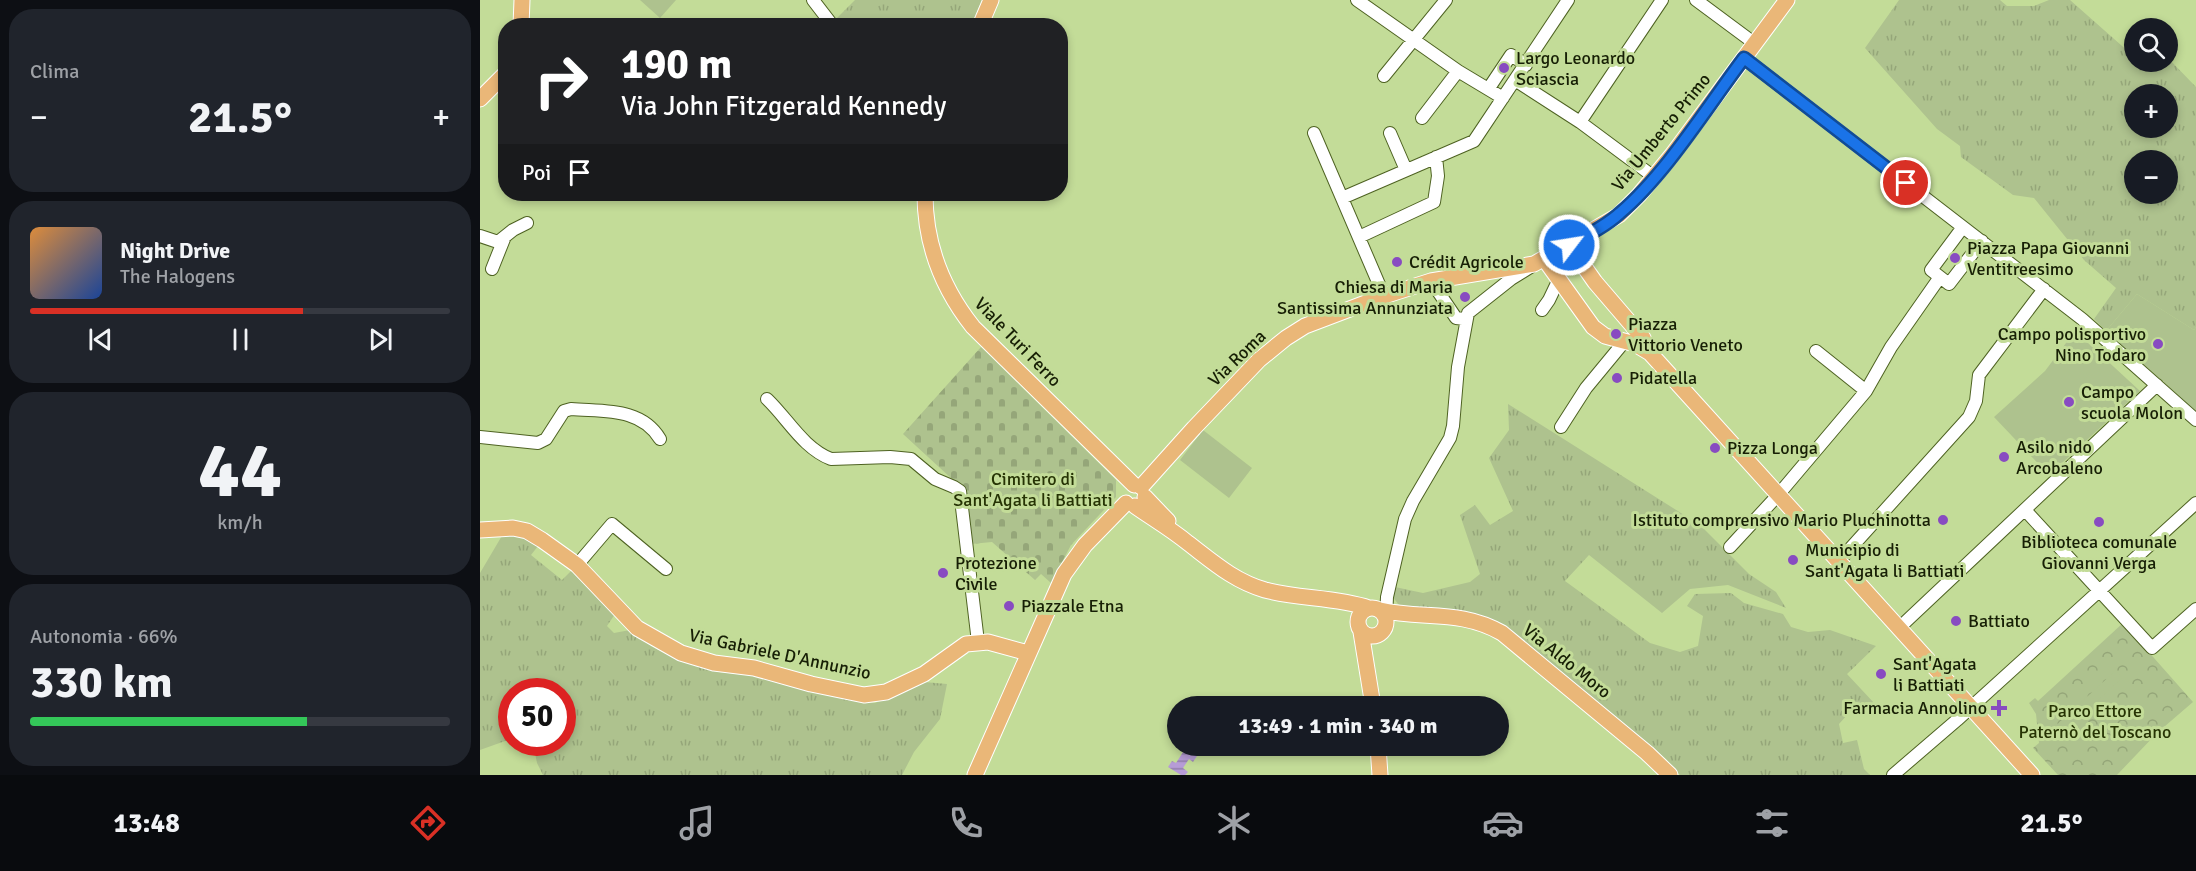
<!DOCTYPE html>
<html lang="it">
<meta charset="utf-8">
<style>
:root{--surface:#171b24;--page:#20242c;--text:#f1f3f6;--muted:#9ea1a6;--line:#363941;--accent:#d93025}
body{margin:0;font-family:Signika,sans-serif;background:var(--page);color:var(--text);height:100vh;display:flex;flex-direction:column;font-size:22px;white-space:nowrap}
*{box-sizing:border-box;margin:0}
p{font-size:20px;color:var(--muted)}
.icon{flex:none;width:33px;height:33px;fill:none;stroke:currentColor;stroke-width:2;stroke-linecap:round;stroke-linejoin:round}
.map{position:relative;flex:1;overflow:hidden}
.details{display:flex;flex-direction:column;gap:9px;padding:9px;background:#0d0f14;width:480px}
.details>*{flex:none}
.top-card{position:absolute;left:18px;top:18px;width:570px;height:183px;border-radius:24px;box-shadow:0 3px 9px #0003;background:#202124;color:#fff;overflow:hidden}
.buttons{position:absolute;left:1644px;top:18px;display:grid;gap:12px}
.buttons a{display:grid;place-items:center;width:54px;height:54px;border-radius:50%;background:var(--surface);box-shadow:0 3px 9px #0003;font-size:30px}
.speed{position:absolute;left:18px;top:678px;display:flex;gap:12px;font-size:30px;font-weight:700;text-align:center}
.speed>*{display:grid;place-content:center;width:78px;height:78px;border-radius:50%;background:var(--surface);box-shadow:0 3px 9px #0003;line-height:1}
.speed .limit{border:9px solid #d22;background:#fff;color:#111}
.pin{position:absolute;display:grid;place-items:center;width:51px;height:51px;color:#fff;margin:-26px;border:3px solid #fff;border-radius:50%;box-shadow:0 2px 6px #0007}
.me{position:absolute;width:66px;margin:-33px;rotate:59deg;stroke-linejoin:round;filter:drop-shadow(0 0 4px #0008)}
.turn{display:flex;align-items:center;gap:21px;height:126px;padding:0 24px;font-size:27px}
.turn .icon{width:78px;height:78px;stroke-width:2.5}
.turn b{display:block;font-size:42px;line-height:51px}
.then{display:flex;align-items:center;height:57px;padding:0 24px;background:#0003;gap:12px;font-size:22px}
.big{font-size:45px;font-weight:700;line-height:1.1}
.details .card{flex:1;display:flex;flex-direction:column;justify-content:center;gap:9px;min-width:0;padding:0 21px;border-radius:24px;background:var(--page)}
.details .dial{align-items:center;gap:0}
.dial b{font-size:78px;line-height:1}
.song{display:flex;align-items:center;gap:18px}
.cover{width:72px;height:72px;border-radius:9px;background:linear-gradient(135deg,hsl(30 70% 55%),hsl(220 70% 35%))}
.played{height:6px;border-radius:3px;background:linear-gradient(90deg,var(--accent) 65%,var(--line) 65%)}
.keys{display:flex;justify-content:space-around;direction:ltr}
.heat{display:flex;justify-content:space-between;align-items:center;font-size:33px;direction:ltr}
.charge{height:9px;border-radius:4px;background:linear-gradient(90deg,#34c759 66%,var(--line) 0)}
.trip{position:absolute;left:687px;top:696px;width:342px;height:60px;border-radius:30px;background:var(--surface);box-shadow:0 3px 9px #0003;font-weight:700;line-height:60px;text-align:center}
.tabs{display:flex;height:96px;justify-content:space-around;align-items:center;background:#090b0e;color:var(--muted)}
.tabs .icon{width:42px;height:42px}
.tabs .active{color:var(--accent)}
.tabs b{font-size:27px;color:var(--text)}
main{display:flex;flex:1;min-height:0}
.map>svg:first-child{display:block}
</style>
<main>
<section class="details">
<div class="card"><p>Clima</p>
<div class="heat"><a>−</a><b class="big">21.5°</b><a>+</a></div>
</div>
<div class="card">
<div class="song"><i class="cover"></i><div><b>Night Drive</b><p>The Halogens</p></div></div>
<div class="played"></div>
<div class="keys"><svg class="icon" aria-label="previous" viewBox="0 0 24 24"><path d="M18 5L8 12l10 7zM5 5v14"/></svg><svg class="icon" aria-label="pause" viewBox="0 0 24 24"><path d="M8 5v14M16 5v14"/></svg><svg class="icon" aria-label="next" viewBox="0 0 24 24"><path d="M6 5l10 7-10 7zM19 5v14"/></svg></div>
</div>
<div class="card dial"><b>44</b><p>km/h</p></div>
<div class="card"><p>Autonomia · 66%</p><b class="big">330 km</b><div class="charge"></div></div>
</section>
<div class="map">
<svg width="1716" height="775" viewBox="0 0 1716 775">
<defs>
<pattern id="grass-tufts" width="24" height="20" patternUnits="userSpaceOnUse" patternTransform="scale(1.5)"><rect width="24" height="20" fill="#aec28e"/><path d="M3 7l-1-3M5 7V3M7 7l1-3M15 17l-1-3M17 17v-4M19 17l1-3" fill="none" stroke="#95a679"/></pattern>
<pattern id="cemetery-stones" width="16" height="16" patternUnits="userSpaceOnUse" patternTransform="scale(1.5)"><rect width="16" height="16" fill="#aec28e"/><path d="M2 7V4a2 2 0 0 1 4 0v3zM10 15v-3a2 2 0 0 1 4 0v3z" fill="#95a679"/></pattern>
<pattern id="park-crowns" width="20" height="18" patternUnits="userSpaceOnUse" patternTransform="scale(1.5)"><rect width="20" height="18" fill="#aec28e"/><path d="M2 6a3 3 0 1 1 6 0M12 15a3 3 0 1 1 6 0" fill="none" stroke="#95a679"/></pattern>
<pattern id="water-rules" width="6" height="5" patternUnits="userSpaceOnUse" patternTransform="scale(1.5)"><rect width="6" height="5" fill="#b69cd6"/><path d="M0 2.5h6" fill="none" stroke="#937fac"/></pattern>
</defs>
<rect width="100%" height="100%" fill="#c3dc98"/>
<path fill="url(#grass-tufts)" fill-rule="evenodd" d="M 375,0 L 502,0 L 491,25 L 359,26 L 355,20 Z
M 1419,0 L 1520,0 L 1527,6 L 1554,6 L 1569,0 L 1590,0 L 1650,53 L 1654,46 L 1654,62 L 1688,62 L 1688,38 L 1698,46 L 1688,58 L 1716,87 L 1716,327 L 1714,330 L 1657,294 L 1626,331 L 1614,319 L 1636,288 L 1604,260 L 1554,198 L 1533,195 L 1481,157 L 1480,146 L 1457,129 L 1385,48 ZM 1654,94 L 1688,94 L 1688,128 L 1654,128 ZM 1654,160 L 1688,160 L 1688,194 L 1654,194 Z
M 1028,404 L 1220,525 L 1269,574 L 1296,592 L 1306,608 L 1248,585 L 1210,589 L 1182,613 L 1109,555 L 1085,581 L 1170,643 L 1200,652 L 1218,646 L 1223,616 L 1207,606 L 1215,594 L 1251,593 L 1264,603 L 1303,614 L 1311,627 L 1328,632 L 1350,630 L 1396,646 L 1367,674 L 1395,704 L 1386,714 L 1377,704 L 1359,724 L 1363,743 L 1377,740 L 1384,769 L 1390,775 L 1200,775 L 1186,759 L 1032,631 C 995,610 966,609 925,609 L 918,604 L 913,597 L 915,587 L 943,593 L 990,582 L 1000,574 L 980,515 L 995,505 L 1010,525 L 1033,511 L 1009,458 L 1029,430 Z
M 23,534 L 39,535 L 58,546 L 51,555 L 82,580 L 91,571 L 135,614 L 127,626 L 134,633 L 150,630 L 171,646 L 200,661 L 239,672 L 276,676 L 369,700 L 395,703 L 444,682 L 467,684 L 460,719 L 434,752 L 422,775 L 63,775 L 57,763 L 53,743 L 82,742 L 82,692 L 32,692 L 31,739 L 0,750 L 0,573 Z"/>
<path fill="url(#cemetery-stones)" d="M 501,347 L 636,480 L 636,497 L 591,545 L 571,583 L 561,574 L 555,580 L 512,542 L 491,544 L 484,490 L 423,434 Z"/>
<path fill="url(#park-crowns)" d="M 1643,623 L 1713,702 L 1677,733 L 1637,775 L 1578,775 L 1553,748 L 1559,743 L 1556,714 L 1549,703 L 1555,698 L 1558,701 Z"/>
<path fill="#aec28e" d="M 160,0 L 196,0 L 180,18 Z
M 1657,294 L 1714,330 L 1716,327 L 1716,411 L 1661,362 L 1661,358 L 1655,357 L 1626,331 Z
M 1595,331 L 1660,391 L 1569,475 L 1514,417 L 1565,371 Z
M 723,430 L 772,468 L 749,498 L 700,460 Z
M 1636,670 L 1642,678 L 1577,738 L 1570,731 Z"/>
<path fill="url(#water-rules)" d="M 705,749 L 717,756 L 713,762 L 709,759 L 703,768 L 708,772 L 705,775 L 701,775 L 688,767 L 692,761 L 696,763 Z"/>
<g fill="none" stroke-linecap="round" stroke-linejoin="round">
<defs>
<path id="minor" d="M 333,0 L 353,26
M 877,0 L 978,71 L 1023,98
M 1216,0 L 1274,43
M 1264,58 L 1602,319 L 1716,420
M 904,76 L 966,0
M 1035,80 L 1100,122 L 1174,177
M 1009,88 L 1031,55 L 1046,65
M 942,118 L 978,71
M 1100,122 L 1182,0
M 834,133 L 904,296
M 910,133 L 926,170
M 862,198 L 994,141 L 1088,0
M 1483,227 L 1451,270 L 1469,284 L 1502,241
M 0,236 L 18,242 L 33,230 L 47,223
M 879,237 L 954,202 L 958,176 L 956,157
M 12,269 L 24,239
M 951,281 L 976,318 L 985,319
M 1062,310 L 1069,300 L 1079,279
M 1336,351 L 1386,391
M 287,399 C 308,419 323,448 351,459 L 410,457 L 431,459 L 455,479 L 474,487 L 480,491 L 498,642
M 1081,427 L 1106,388 L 1144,342
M 0,437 L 58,443 L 66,439 L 84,411 L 91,409 C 123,412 161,407 180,439
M 1545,510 L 1672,648 L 1716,609
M 1250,547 L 1298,495 L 1386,391 L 1411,347 L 1460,277
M 1359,561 L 1489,417 L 1496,401 L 1499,375 L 1564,289
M 97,565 L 132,524 L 186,569
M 906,618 L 907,597 L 925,519 L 933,501 L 970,438 L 973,426 L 978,367 L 988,313 L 1031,279 L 1052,266
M 1419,628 L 1677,385
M 1413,775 L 1477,720 L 1716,503"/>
<path id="major" d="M 41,26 L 42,0
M 500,26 L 511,0
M 0,99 L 26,73
M 445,194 C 445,244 462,288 493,327 L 654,485
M 1089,245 L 1115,282 L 1163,338 L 1170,353
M 1065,260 L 1113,327 L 1125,336 L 1155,344 L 1170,353 L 1552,775
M 661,487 L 714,428 L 779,360 L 806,338 L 825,326 L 904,296 L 951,281 L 1054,264 L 1139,215 L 1159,195 L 1192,155 L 1307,0
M 665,497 L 688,521
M 655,506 C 672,518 691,529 708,543 C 733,562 754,581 785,590 C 819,599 856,597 889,608
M 0,530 L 33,528 L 47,531 L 62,540 L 97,565 L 157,628 L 201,653 L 234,663 L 274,668 L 331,684 L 384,695 L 406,692 L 444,674 L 486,644 L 508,642 L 548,653
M878 622a14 14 0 1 1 28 0a14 14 0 1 1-28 0Z
M 900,610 C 944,620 980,609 1022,633 L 1167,753 L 1190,775
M 881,632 L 893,706
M 898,746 L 900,775
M 495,775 L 584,574 L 605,545 L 646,503"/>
</defs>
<use href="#minor" stroke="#4e6222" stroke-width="14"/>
<use href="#major" stroke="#fff" stroke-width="17"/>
<use href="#minor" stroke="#fff" stroke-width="12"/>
<use href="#major" stroke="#eab778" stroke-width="15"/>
</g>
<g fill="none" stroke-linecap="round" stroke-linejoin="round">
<defs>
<path id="route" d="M 1089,245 C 1106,236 1126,226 1140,213 C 1186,174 1227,107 1264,58 L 1426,183"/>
</defs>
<use href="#route" stroke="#114b97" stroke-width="15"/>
<use href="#route" stroke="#1a73e8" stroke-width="10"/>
</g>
<g fill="#884bc1" stroke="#c3dc98" stroke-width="2">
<circle cx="1024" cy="68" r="6"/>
<circle cx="1475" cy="258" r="6"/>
<circle cx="917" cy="262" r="6"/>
<circle cx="985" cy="297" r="6"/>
<circle cx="1136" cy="334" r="6"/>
<circle cx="1678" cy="344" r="6"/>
<circle cx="1137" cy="378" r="6"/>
<circle cx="1589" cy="402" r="6"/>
<circle cx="1235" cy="448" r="6"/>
<circle cx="1524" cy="457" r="6"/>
<circle cx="1463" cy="520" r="6"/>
<circle cx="1619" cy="522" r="6"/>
<circle cx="1313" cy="560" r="6"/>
<circle cx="463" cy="573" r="6"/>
<circle cx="529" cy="606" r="6"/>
<circle cx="1476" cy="621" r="6"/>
<circle cx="1401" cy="674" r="6"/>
<path d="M1516 699h6v6h6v6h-6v6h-6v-6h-6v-6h6z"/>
</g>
<g text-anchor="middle" stroke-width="6" stroke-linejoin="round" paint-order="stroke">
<g font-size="18" fill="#171f05" stroke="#c3dc98" text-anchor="start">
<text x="1036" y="64">Largo Leonardo<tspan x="1036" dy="21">Sciascia</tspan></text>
<text x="1487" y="254">Piazza Papa Giovanni<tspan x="1487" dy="21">Ventitreesimo</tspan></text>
<text x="929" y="268">Crédit Agricole</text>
<text x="973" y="293" text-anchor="end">Chiesa di Maria<tspan x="973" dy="21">Santissima Annunziata</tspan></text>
<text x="1148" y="330">Piazza<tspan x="1148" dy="21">Vittorio Veneto</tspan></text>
<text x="1666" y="340" text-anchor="end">Campo polisportivo<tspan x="1666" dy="21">Nino Todaro</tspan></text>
<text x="1149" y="384">Pidatella</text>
<text x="1601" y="398">Campo<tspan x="1601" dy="21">scuola Molon</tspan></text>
<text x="1536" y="453">Asilo nido<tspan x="1536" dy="21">Arcobaleno</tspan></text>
<text x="1247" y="454">Pizza Longa</text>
<text x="1451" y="526" text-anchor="end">Istituto comprensivo Mario Pluchinotta</text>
<text x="1619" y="548" text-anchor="middle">Biblioteca comunale<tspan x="1619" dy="21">Giovanni Verga</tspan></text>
<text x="1325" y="556">Municipio di<tspan x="1325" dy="21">Sant'Agata li Battiati</tspan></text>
<text x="475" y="569">Protezione<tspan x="475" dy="21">Civile</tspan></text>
<text x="541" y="612">Piazzale Etna</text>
<text x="1488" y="627">Battiato</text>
<text x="1413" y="670">Sant'Agata<tspan x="1413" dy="21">li Battiati</tspan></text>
<text x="1507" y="714" text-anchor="end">Farmacia Annolino</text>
</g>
<g font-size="18" fill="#171f05" stroke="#c3dc98">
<text transform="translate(1181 132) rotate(-51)" y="6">Via Umberto Primo</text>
<text transform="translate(538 342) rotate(46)" y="6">Viale Turi Ferro</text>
<text transform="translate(757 358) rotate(-44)" y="6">Via Roma</text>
<text transform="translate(300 654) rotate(12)" y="6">Via Gabriele D'Annunzio</text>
<text transform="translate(1087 661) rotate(39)" y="6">Via Aldo Moro</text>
</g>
<g font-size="18" fill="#263304" stroke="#c3dc98">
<text x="553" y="485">Cimitero di<tspan x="553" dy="21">Sant'Agata li Battiati</tspan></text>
<text x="1615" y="717">Parco Ettore<tspan x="1615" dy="21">Paternò del Toscano</tspan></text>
</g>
</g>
</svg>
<div class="buttons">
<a><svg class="icon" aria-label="search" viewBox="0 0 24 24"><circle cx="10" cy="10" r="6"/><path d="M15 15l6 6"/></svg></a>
<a>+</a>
<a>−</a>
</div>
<div class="speed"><div class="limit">50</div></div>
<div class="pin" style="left:1426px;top:183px;background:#d93025"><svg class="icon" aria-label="arrive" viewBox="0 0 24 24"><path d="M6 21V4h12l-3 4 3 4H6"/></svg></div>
<svg class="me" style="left:1089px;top:245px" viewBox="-20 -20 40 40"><circle r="17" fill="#1a73e8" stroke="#fff" stroke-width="3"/><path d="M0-11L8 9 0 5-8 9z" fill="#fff"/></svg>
<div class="trip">13:49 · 1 min · 340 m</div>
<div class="top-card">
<div class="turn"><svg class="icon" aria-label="right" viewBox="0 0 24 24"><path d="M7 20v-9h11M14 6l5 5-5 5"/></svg><div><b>190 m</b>Via John Fitzgerald Kennedy</div></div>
<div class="then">Poi<svg class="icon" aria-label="arrive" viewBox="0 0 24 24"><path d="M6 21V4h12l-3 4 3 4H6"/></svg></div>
</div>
</div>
</main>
<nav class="tabs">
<b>13:48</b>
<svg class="icon active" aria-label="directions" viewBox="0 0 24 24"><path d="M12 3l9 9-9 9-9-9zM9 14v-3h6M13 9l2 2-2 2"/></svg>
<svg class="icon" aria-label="music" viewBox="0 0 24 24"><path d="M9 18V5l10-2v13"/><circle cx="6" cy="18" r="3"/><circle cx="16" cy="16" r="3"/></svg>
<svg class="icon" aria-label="phone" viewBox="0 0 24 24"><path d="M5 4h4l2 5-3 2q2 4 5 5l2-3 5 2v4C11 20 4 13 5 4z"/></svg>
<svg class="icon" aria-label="climate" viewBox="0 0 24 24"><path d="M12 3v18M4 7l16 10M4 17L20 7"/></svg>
<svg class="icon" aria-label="car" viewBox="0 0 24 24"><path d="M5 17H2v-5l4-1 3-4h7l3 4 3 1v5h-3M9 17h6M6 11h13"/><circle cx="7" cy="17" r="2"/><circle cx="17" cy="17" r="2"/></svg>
<svg class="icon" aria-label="filters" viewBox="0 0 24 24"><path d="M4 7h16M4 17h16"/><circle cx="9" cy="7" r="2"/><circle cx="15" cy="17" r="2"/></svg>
<b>21.5°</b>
</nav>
